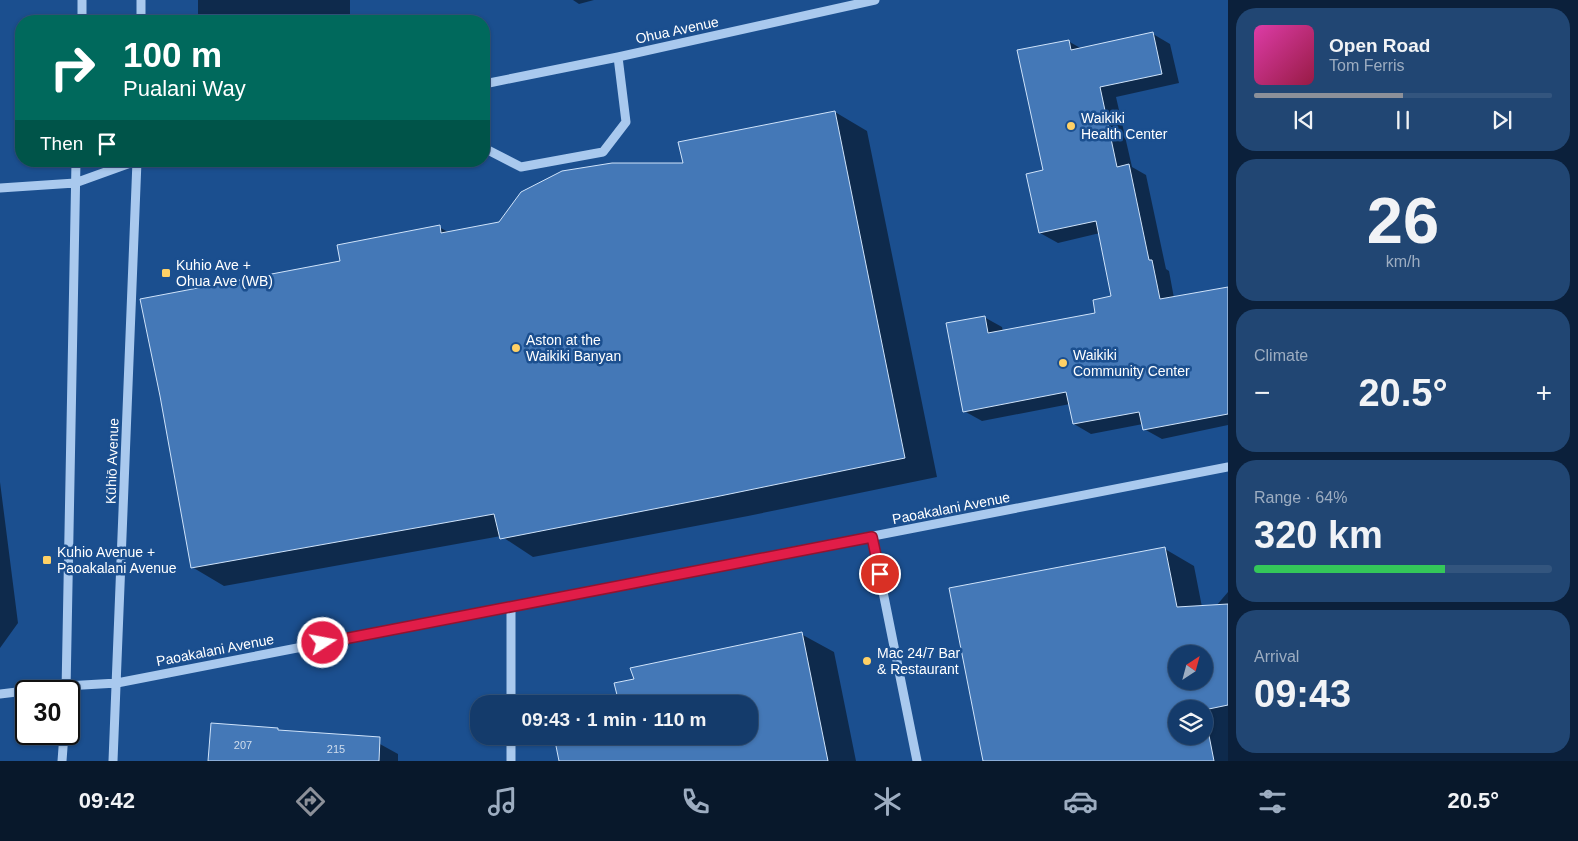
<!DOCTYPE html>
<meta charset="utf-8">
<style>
:root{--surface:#143b6b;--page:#214673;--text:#f1f3f6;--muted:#9dadc1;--line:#33557e;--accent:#8c9099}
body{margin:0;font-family:Arial,sans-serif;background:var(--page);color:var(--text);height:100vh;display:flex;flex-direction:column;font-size:19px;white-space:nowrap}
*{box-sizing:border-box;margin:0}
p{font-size:16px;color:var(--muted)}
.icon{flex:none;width:28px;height:28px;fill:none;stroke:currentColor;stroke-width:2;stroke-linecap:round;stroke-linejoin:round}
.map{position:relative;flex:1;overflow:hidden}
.drawer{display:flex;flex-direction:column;gap:8px;padding:8px;background:#0b203b;width:350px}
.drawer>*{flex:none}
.top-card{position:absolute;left:15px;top:15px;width:475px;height:152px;border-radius:20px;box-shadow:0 1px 4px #0004,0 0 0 1px var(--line);background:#00695c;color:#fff;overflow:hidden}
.needle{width:32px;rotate:36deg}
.fabs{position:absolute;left:1168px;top:645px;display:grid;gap:10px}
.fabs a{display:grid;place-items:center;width:45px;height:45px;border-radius:50%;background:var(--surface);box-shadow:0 1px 4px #0004,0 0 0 1px var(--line);font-size:25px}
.speed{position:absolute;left:15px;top:680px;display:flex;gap:10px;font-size:25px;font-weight:700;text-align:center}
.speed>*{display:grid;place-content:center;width:65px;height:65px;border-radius:50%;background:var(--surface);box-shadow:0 1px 4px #0004,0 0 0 1px var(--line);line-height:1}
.speed .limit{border:2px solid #111;border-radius:8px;background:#fff;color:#111}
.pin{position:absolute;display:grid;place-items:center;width:42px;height:42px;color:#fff;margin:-21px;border:2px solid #fff;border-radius:50%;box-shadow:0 1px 5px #0007}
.me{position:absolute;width:55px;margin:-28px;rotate:79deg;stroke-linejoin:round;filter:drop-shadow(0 0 4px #0008)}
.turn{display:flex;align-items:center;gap:18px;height:105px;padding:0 25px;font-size:22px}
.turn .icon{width:65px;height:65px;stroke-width:2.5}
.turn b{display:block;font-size:35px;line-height:42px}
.then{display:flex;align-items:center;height:48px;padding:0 25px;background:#0003;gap:10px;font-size:19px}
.big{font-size:38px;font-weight:800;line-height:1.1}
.drawer .widget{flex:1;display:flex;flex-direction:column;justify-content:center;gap:8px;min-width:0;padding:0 18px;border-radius:20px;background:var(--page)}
.drawer .dial{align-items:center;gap:0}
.dial b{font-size:65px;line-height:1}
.song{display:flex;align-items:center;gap:15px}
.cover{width:60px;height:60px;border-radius:8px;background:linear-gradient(135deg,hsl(320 70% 55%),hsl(340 70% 35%))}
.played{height:5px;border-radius:2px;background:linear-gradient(90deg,var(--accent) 50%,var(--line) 50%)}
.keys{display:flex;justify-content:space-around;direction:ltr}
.heat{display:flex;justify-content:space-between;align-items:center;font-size:28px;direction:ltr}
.charge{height:8px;border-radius:4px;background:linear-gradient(90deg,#34c759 64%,var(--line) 0)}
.trip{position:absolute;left:470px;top:695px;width:288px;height:50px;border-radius:20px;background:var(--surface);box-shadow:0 1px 4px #0004,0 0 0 1px var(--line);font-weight:800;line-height:50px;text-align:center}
.dock{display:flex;height:80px;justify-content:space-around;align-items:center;background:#08182b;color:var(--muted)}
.dock .icon{width:35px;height:35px}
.dock .current{color:var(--accent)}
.dock b{font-size:22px;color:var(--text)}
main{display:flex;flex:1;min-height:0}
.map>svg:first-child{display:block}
</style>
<main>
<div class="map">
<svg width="1228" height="761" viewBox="0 0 1228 761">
<rect width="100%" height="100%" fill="#1b4f8f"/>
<path fill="#0007" fill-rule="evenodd" d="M 198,0 L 350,0 L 350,21 L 198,21 Z
M 573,0 L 594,0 L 579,4 Z
M 1153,34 L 1170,44 L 1179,83 L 1116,97 L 1132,167 L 1146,175 L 1166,269 L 1169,271 L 1174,298 L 1228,288 L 1228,425 L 1162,439 L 1144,429 L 1143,424 L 1091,434 L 1074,424 L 1070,404 L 982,421 L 964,411 L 984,317 L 1002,327 L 1003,332 L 1096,314 L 1113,297 L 1100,233 L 1058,243 L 1040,233 L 1045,171 L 1068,41 L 1082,49 Z
M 835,112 L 867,131 L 937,477 L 748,516 L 533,557 L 501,536 L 224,586 L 192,567 L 342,262 L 439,227 L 450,233 L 499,224 L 684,164 Z
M 0,482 L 18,623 L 0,648 Z
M 1165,549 L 1194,566 L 1202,607 L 1216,606 L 1228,592 L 1228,761 L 984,761 ZM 1176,654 L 1204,654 L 1204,681 L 1176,681 ZM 1176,709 L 1204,709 L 1204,736 L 1176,736 Z
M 801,634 L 834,652 L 856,761 L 560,761 L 749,736 L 749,704 L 618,696 Z
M 278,729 L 282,732 L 369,738 L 398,754 L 398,761 L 210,761 Z"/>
<path fill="#4478b7" stroke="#cfe3fa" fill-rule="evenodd" d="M 1153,32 L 1162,74 L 1100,87 L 1117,167 L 1129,164 L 1149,260 L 1152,260 L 1160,299 L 1228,287 L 1228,414 L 1143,430 L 1139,412 L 1073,424 L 1066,392 L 963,412 L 946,323 L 985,316 L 988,333 L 1095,313 L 1093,300 L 1111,296 L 1096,221 L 1039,233 L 1026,174 L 1043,170 L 1017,50 L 1069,40 L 1071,50 Z
M 835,111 L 905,458 L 715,497 L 500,539 L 494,514 L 191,568 L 160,396 L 140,299 L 340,261 L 337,245 L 440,225 L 441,233 L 499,222 L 521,192 L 562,171 L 612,163 L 683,163 L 678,142 Z
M 1165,547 L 1177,607 L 1228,604 L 1228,705 L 1204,710 L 1214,761 L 983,761 L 949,588 ZM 1176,654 L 1204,654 L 1204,681 L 1176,681 ZM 1176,709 L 1204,709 L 1204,736 L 1176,736 Z
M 802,632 L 828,761 L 559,761 L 554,736 L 749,736 L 749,704 L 575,704 L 617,695 L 614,683 L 634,679 L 630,668 Z
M 211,723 L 278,728 L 278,730 L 380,737 L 379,761 L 208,761 Z"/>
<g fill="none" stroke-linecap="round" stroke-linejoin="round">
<path stroke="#a9c9ee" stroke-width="9" d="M 82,21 L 82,0
M 141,21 L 141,0
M 484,84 L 618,57 L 875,0
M 484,148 L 521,167 L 603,152 L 626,122 L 618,57
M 0,188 L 75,183 L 136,161
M 872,537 L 917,761
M 511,607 L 511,704
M 66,691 L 76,161
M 0,694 L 66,686 L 117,683 L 1228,467
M 511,736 L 511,761
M 62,761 L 64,734
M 113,761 L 137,161"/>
</g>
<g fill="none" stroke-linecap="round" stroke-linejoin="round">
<defs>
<path id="route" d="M 323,643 L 872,537 L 880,574"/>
</defs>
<use href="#route" stroke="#92132f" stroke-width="12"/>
<use href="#route" stroke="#e11d48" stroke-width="9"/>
</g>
<g fill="#ffd166" stroke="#1b4f8f" stroke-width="2">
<circle cx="1071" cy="126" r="5"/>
<rect x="161" y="268" width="10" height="10" rx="2.5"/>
<circle cx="516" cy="348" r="5"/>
<circle cx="1063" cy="363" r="5"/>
<rect x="42" y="555" width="10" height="10" rx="2.5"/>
<circle cx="867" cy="661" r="5"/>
</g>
<g text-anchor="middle" stroke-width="5" stroke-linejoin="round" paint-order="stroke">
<g font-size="11" fill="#d0dded">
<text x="243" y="749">207</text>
<text x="336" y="753">215</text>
</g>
<g font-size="14" fill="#fff" stroke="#1b4f8f">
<text transform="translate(677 30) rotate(-12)" y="5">Ohua Avenue</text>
<text transform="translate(112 461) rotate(-88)" y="5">Kūhiō Avenue</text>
<text transform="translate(951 508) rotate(-11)" y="5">Paoakalani Avenue</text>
<text transform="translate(215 650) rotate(-11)" y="5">Paoakalani Avenue</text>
</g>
<g font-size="14" fill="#fff" stroke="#1b4f8f" text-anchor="start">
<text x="1081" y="123">Waikiki<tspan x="1081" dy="16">Health Center</tspan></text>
<text x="176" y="270">Kuhio Ave +<tspan x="176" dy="16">Ohua Ave (WB)</tspan></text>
<text x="526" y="345">Aston at the<tspan x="526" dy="16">Waikiki Banyan</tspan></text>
<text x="1073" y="360">Waikiki<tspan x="1073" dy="16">Community Center</tspan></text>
<text x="57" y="557">Kuhio Avenue +<tspan x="57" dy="16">Paoakalani Avenue</tspan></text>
<text x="877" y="658">Mac 24/7 Bar<tspan x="877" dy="16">&amp; Restaurant</tspan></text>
</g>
</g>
</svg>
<div class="fabs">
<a><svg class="needle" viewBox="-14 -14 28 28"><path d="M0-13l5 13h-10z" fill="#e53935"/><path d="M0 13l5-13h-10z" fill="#9dadc1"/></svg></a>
<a><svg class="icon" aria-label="layers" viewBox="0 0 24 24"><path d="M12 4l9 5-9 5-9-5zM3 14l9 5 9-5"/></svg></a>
</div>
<div class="speed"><div class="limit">30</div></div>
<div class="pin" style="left:880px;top:574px;background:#d93025"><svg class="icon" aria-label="arrive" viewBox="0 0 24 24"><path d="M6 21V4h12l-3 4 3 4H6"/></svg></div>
<svg class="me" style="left:323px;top:643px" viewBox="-20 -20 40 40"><circle r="17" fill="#e11d48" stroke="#fff" stroke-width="3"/><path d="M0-11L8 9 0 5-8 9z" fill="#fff"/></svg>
<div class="trip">09:43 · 1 min · 110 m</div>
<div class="top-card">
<div class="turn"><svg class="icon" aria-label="right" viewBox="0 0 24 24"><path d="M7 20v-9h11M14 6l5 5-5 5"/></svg><div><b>100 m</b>Pualani Way</div></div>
<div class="then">Then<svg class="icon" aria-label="arrive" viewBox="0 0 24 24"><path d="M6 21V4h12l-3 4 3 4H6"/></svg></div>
</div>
</div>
<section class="drawer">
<div class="widget">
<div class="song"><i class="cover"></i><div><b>Open Road</b><p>Tom Ferris</p></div></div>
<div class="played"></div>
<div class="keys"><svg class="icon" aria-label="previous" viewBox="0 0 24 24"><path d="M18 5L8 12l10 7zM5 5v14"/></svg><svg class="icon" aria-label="pause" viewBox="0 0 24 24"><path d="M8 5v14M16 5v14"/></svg><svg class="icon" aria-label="next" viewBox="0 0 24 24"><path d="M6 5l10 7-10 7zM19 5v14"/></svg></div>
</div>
<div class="widget dial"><b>26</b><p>km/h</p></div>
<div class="widget"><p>Climate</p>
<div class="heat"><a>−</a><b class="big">20.5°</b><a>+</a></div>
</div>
<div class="widget"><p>Range · 64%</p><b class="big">320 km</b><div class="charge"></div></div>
<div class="widget"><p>Arrival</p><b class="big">09:43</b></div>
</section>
</main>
<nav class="dock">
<b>09:42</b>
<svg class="icon current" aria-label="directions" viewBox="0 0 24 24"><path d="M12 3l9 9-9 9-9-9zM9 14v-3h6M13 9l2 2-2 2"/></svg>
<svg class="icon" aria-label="music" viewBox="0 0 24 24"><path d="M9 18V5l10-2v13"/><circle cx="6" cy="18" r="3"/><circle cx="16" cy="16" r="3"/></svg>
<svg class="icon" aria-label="phone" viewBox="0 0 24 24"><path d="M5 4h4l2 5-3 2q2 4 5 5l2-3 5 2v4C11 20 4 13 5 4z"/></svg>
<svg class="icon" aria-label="climate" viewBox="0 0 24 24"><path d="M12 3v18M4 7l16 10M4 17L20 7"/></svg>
<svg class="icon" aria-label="car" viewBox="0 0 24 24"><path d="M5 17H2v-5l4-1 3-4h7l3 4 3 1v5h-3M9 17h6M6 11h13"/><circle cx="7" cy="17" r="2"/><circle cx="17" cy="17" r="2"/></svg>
<svg class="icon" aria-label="filters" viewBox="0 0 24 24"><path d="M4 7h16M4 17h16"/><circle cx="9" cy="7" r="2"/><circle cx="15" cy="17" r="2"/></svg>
<b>20.5°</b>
</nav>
